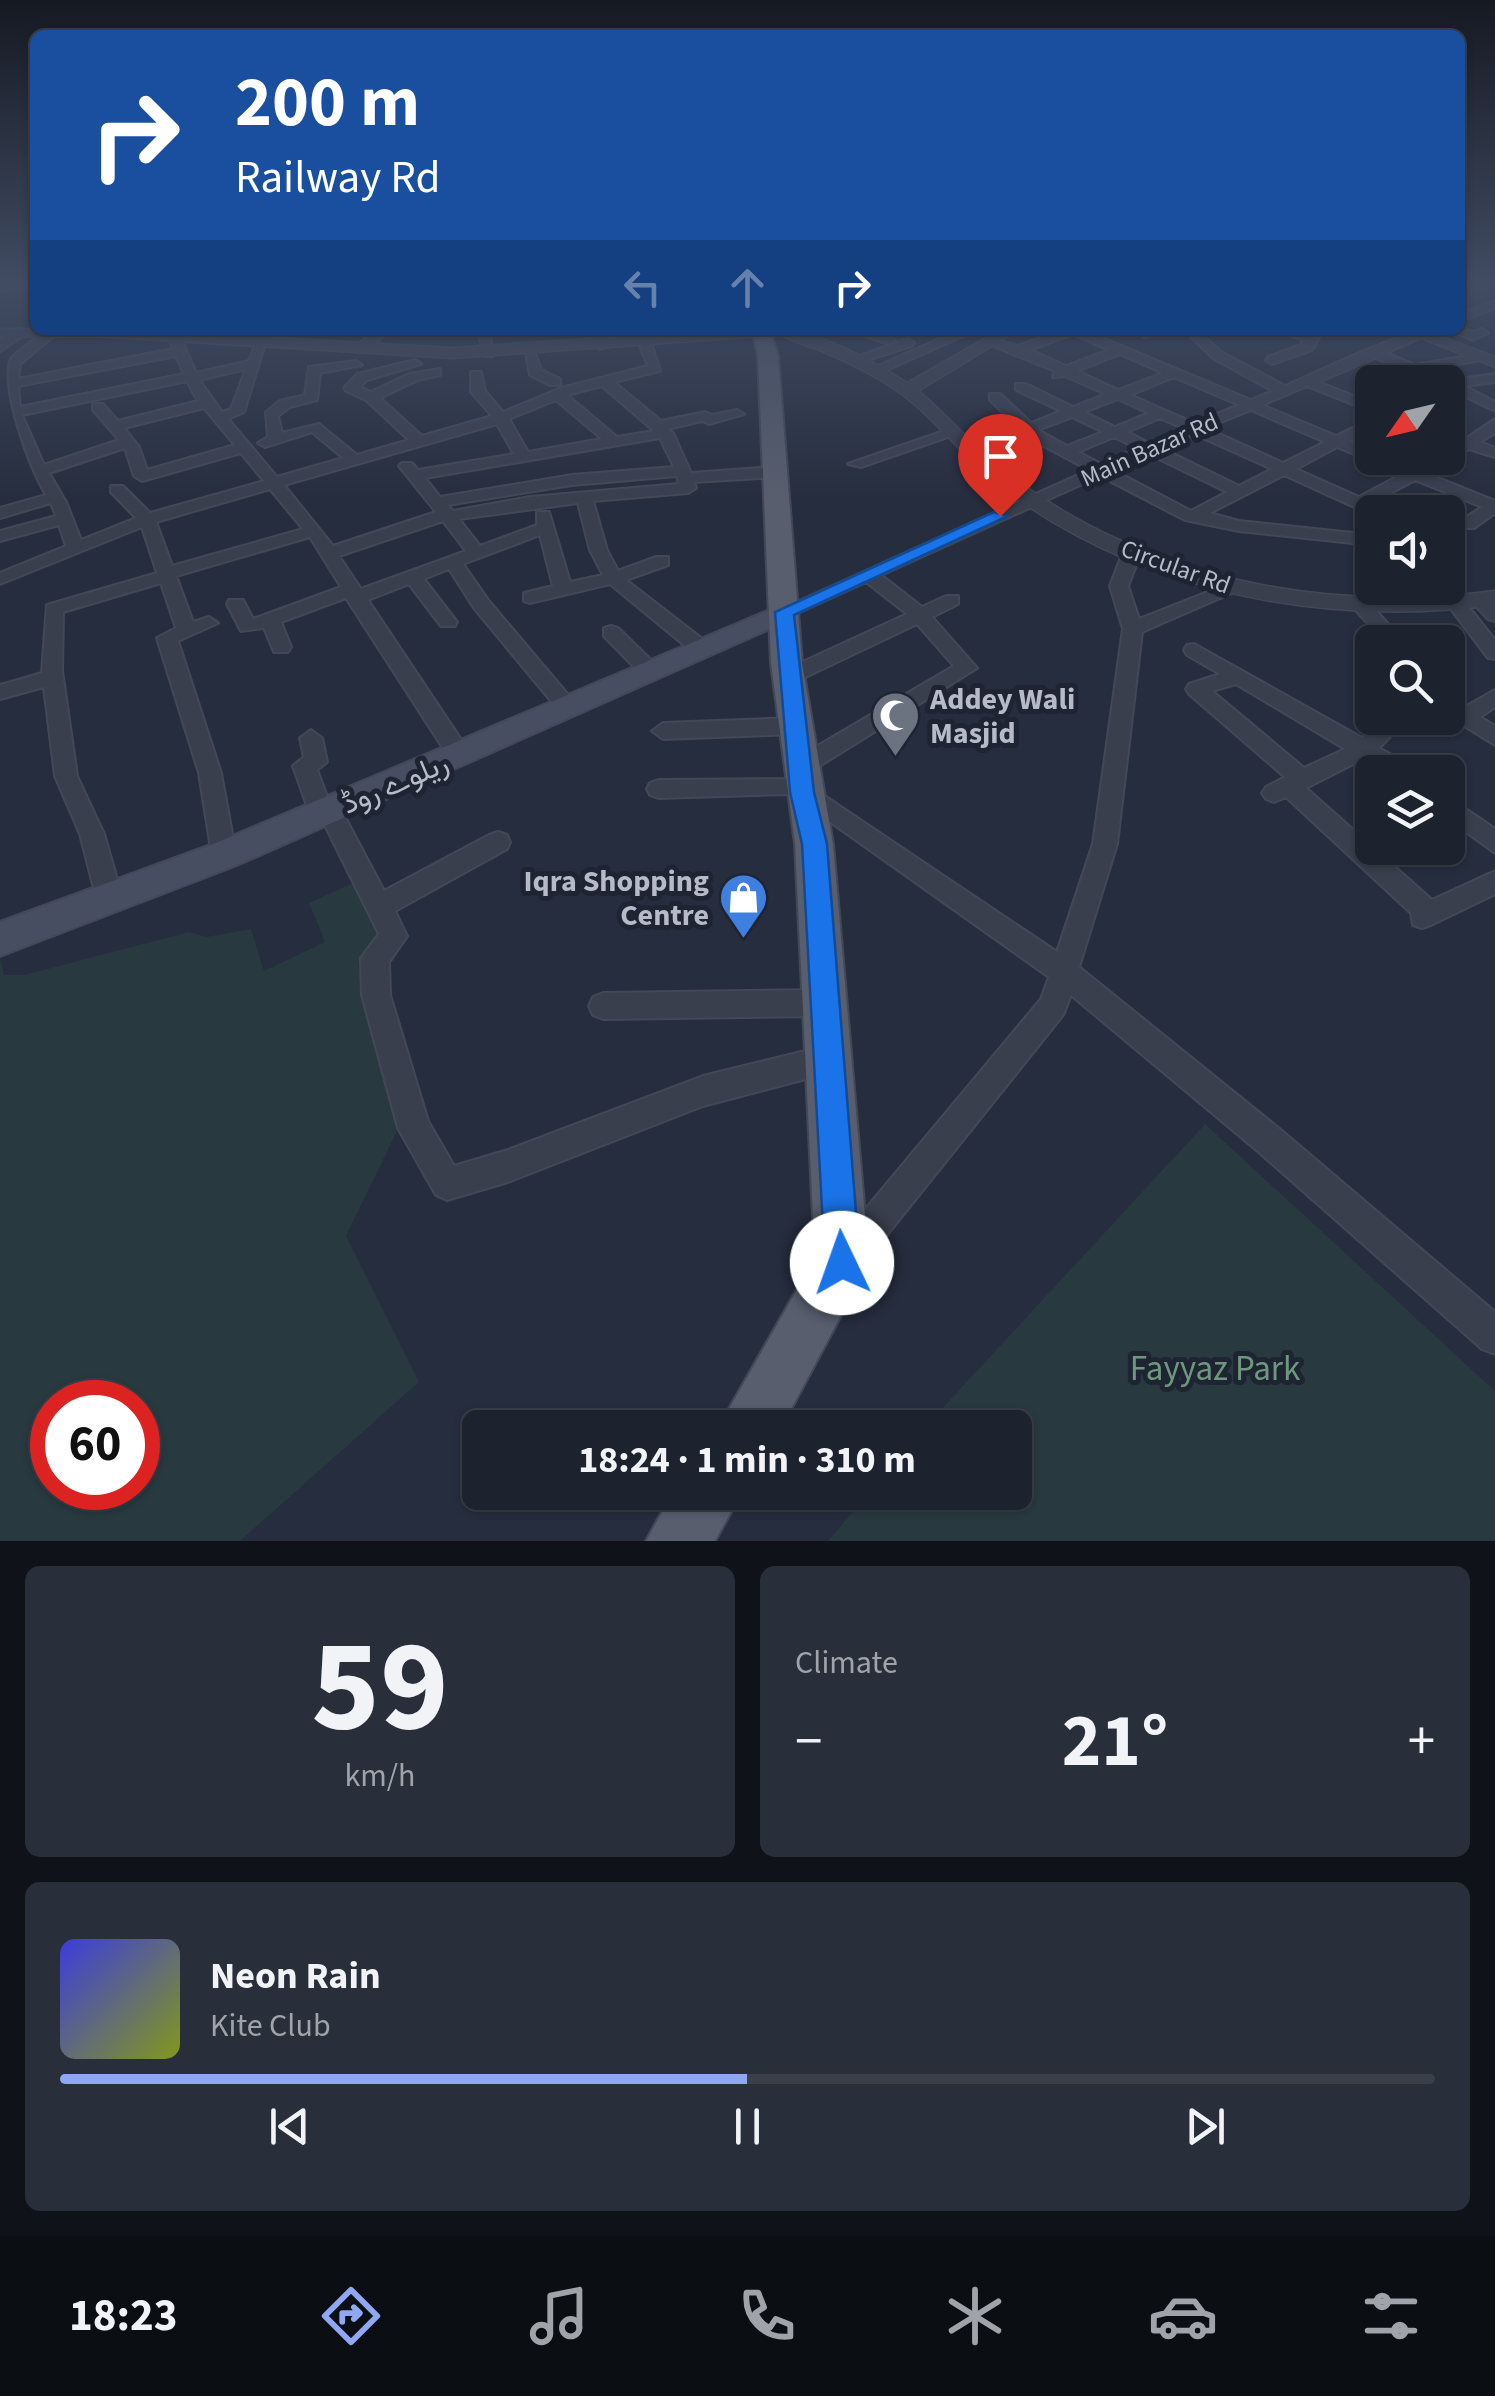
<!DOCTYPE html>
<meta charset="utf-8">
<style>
:root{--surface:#1c222e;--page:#292f3a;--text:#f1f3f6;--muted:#a0a4aa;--line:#3a3f4a;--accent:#90a8f3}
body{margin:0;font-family:"Source Sans 3",Vazirmatn,sans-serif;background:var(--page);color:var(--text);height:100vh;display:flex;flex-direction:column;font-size:38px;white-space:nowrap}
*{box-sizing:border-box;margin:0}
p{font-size:32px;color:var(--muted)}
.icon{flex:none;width:55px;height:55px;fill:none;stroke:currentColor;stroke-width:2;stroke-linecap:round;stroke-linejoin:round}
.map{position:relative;height:1541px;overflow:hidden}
.sheet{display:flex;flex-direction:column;gap:25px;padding:25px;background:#0f1319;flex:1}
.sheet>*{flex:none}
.banner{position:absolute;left:30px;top:30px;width:1435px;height:305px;border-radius:15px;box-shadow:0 2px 8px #0004,0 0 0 2px var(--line);background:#1a4fa0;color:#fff;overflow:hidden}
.needle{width:65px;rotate:236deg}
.tools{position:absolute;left:1355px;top:365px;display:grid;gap:20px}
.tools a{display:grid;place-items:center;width:110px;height:110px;border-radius:15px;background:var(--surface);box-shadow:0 2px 8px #0004,0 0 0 2px var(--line);font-size:50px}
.speed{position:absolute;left:30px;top:1380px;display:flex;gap:20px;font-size:50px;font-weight:700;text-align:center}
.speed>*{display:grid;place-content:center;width:130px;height:130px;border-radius:50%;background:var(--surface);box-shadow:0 2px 8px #0004,0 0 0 2px var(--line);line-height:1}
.speed .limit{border:15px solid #d22;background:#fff;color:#111}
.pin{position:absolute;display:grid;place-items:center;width:85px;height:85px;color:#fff;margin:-102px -42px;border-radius:50% 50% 50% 0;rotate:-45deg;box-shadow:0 0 10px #0007}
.pin .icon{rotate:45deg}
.me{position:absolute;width:110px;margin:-55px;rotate:357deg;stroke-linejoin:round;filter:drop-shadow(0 0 8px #0008)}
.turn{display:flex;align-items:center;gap:35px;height:210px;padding:0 40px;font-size:45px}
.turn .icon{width:130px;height:130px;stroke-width:2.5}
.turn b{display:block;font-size:70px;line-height:85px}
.lanes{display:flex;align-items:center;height:95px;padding:0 40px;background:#0003;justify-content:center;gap:50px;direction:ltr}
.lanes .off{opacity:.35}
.big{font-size:75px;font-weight:700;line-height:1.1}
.sheet .tile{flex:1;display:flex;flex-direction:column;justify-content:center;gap:15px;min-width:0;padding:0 35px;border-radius:15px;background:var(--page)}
.sheet .dial{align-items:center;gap:0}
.dial b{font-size:130px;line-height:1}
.song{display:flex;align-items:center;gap:30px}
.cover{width:120px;height:120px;border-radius:15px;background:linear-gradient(135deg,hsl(240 70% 55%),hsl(70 70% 35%))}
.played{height:10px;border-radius:5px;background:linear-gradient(90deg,var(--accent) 50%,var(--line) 50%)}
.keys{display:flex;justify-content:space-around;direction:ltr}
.heat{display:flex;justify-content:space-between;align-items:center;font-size:55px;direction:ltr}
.sheet .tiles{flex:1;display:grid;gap:25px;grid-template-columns:1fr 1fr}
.tile:last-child{grid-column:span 2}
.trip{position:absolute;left:462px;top:1410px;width:570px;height:100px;border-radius:15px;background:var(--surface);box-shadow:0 2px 8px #0004,0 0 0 2px var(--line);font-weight:700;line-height:100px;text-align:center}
.tabs{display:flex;height:160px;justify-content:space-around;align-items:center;background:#0b0e12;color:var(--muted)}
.tabs .icon{width:70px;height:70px}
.tabs .current{color:var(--accent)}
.tabs b{font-size:45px;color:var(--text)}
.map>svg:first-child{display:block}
</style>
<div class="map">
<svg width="1495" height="1541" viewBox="0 0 1495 1541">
<rect width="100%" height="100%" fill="#262d3e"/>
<path fill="#28393f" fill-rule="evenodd" d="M 357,881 L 381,933 L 370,1014 L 397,1131 L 346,1236 L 419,1382 L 240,1541 L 0,1541 L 0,957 L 4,975 L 24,975 L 189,932 L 206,937 L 251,929 L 264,971 L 325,942 L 309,903 ZM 52,1402 L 138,1402 L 138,1488 L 52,1488 Z
M 1205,1124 L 1495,1391 L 1495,1541 L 828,1541 L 869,1493 L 1015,1492 L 1015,1428 L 925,1427 Z"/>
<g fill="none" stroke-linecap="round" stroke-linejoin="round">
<defs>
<path id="minor" d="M 35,284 L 35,287 L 0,292 L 0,286 Z
M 1495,301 L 1495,308 L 1460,321 L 1460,314 Z
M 1460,328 L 1473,332 L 1482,329 L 1488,333 L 1473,340 L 1449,330 Z
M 18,329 L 28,332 L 0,351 L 0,341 Z
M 48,330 L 60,331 L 20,364 L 18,379 L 173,349 L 168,336 L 174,332 L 180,336 L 196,373 L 249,361 L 259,337 L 267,337 L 244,412 L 228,419 L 277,477 L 343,458 L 312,432 L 265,447 L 258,443 L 268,437 L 266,412 L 280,401 L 305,395 L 309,367 L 356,361 L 362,365 L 320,373 L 317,400 L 290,407 L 278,416 L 282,433 L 319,424 L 357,455 L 409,440 L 366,400 L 346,391 L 344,388 L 357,374 L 415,360 L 421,364 L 367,380 L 360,387 L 371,392 L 409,374 L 440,369 L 440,375 L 418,380 L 380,398 L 422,436 L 492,416 L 471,392 L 471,372 L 481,372 L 485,391 L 503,412 L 561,388 L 648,366 L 639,343 L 645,339 L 651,343 L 660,371 L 614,382 L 661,421 L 705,412 L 712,415 L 737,410 L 744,414 L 709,424 L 702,421 L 667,429 L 673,433 L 691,473 L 776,467 L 784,472 L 776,477 L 694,482 L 696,488 L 688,493 L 593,501 L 607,550 L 618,571 L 656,557 L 668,557 L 668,565 L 626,580 L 709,644 L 712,649 L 709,654 L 695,654 L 610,584 L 530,603 L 524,601 L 524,593 L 553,586 L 540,535 L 463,564 L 488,600 L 575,703 L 578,708 L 575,713 L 561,713 L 474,608 L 449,569 L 424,579 L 457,622 L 455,626 L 441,626 L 409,584 L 368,600 L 468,750 L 471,756 L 460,764 L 452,762 L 346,598 L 281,622 L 291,647 L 288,652 L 274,652 L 264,628 L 241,631 L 227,604 L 229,600 L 243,600 L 253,619 L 341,587 L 310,537 L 176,576 L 193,622 L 209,617 L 218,623 L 178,641 L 221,773 L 236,855 L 233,862 L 224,865 L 215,862 L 212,855 L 199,773 L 157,638 L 176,628 L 161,583 L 63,612 L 62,671 L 77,776 L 104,834 L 123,900 L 119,908 L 110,911 L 101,908 L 97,900 L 80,834 L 55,776 L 44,687 L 0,699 L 0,685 L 42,673 L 47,605 L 157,573 L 142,527 L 0,584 L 0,573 L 66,546 L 59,525 L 0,541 L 0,531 L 56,516 L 51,503 L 0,518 L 0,508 L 46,495 C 31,469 0,390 11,359 C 21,348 36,339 48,330 ZM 176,356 L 184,374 L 20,407 L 18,386 ZM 246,369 L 231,409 L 222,412 L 199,380 ZM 187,381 L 198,401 L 118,421 L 103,404 L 93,404 L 93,410 L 119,440 L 44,465 L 22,415 ZM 602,386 L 654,431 L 617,437 L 567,395 ZM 556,400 L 602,439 L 528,452 L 509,419 ZM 204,408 L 235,445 L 147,470 L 139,447 L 124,428 ZM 497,424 L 514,454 L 418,470 L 412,463 L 402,463 L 399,466 L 436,512 L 333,546 L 284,485 ZM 660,438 L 674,467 L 572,475 L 440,497 L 425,478 ZM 125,448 L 134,476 L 142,481 L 241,453 L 264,481 L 150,513 L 123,486 L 111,486 L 111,492 L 136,518 L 81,540 L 66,502 L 49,473 ZM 677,476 L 679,484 L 530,497 L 453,511 L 447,505 L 572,485 ZM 270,489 L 303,529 L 172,566 L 156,522 ZM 578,503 L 590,550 L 603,575 L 570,582 L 549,512 L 537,512 L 537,525 L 480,546 L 459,519 ZM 443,521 L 466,551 L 361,589 L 339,556 Z
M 377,330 L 390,330 L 365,351 L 357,351 L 357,345 Z
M 473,330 L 489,331 L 493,356 L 485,356 L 479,336 Z
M 584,330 L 596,330 L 610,346 L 600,349 Z
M 759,330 L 785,330 L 764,336 Z
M 849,330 L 868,330 L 895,340 L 889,344 Z
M 1062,330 L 1083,330 L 1251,400 L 1273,391 L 1213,358 L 1184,330 L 1197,330 L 1221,352 L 1285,386 C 1323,370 1400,330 1438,330 L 1386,353 L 1415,365 L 1485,353 L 1485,359 L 1428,370 L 1452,380 L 1495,374 L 1495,382 L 1464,386 L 1495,402 L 1495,411 L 1448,388 L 1448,382 L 1437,382 L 1375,358 L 1318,382 L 1372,403 L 1372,412 L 1307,386 L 1262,405 L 1336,436 L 1372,419 L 1372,428 L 1349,441 L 1372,451 L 1372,458 L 1387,458 L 1413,468 L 1433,458 L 1448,458 L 1448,449 L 1456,444 L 1448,441 L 1448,432 L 1467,438 L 1495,419 L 1495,433 L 1480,442 L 1495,448 L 1495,457 L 1469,449 L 1426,473 L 1495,501 L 1495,513 L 1474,528 L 1462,528 L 1462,520 L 1482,507 L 1415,480 L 1372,503 L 1388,512 L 1372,515 L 1284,475 L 1210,513 L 1239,521 L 1372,535 L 1372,545 L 1239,531 L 1185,520 L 1100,476 L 881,575 L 922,607 L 946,596 L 958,596 L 958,604 L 932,617 L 977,668 L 808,773 L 792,773 L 789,767 L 792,761 L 954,666 L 917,624 L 797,681 L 783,681 L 780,676 L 783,671 L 907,614 L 866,582 L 791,616 L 784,618 L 775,612 L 1089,470 L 1040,444 L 968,454 L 961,450 L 968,446 L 1028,437 L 990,400 L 990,394 L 1000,394 L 1031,423 L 1061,411 L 1016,390 L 1016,384 L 1026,384 L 1073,407 L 1106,394 L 1065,376 L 1053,377 L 1055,371 L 986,343 L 992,339 L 1018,346 ZM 1073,334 L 1109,350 L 1066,366 L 1030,350 ZM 1120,354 L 1163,373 L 1118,390 L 1077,371 ZM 1174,377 L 1239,405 L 1194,423 L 1130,395 ZM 1118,399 L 1149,413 L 1115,427 L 1084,412 ZM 1251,410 L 1325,442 L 1283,463 L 1206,428 ZM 1072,417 L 1103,432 L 1067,446 L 1038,430 ZM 1160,418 L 1182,428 L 1149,443 L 1127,432 ZM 1194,434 L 1272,469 L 1239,486 L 1161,448 ZM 1114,437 L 1137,448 L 1101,464 L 1078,452 ZM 1337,447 L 1402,474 L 1359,497 L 1296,469 ZM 1149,454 L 1227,492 L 1191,511 L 1113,470 Z
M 1142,330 L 1181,330 L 1144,337 L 1138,333 Z
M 1269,330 L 1292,330 L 1319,338 L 1312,350 L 1272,364 L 1266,360 L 1268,357 L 1301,345 L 1303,339 Z
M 955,332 L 965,335 L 880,373 L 869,370 Z
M 908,339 L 914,343 L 912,346 L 854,364 L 848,360 Z
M 525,348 L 533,348 L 541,370 L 560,379 L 560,385 L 550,385 L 530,375 Z
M 947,430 L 959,433 L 861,467 L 848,464 Z
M 1132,547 L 1141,552 L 1128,586 L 1139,619 L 1228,584 L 1240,584 L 1243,588 L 1142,632 L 1117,844 L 1079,967 L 1282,1131 L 1495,1312 L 1495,1354 L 1482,1349 L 1260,1153 L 1071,995 L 1063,1015 L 862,1266 L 850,1271 L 838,1266 L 833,1254 L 838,1242 L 1041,999 L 1049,977 L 791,794 L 658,798 L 650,795 L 647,789 L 650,783 L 658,780 L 809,779 L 811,787 L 1057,952 L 1093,844 L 1123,629 L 1110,586 L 1123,552 Z
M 1480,595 L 1495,605 L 1495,621 L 1488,619 L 1471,601 Z
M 1359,598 L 1366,600 L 1405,642 L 1385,642 L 1350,604 Z
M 1457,599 L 1464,601 L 1495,640 L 1495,659 L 1488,658 L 1448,605 Z
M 611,626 L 618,628 L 658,667 L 661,672 L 658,677 L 644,677 L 604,636 L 604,628 Z
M 1194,644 L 1362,738 L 1385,718 L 1408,718 L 1379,748 L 1411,766 L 1414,772 L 1386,772 L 1363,759 L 1306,788 L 1432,900 L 1495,871 L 1495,894 L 1431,925 L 1422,928 L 1413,925 L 1411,913 L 1286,797 L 1274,802 L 1266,799 L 1262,793 L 1266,787 L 1285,777 L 1189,694 L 1186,689 L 1189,684 L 1220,674 L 1187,655 L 1184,650 L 1187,645 ZM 1236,684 L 1345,749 L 1304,768 L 1212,691 Z
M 1495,690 L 1495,707 L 1480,717 L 1495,726 L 1495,745 L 1458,722 L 1448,711 L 1448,691 L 1455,693 L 1467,706 Z
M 795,718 L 806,726 L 795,734 L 663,739 L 652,731 L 663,723 Z
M 311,730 L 322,738 L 327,762 L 317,770 L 329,802 L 338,804 L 384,891 L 489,835 L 498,832 L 507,835 L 510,842 L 507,849 L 395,911 L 407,936 L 389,962 L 390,995 L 428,1121 L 454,1166 L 508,1150 L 703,1076 L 830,1045 L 840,1050 L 845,1060 L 840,1070 L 703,1106 L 508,1182 L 447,1200 L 436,1195 L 398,1128 L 362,995 L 361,958 L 379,934 L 324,823 L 314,821 L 310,814 L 293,766 L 304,757 L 300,738 Z
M 1448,797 L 1495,829 L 1495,853 L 1448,819 Z
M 826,990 L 836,994 L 840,1003 L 836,1012 L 826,1016 L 603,1019 L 593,1015 L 589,1006 L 593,997 L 603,993 Z"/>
<path id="tertiary" d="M 0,329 L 136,330 L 452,348 L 729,330 L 771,332 L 764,336 L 452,358 L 95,336 L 0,337 Z
M 774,330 C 819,330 869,359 907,383 L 1000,330 L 1018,330 L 918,391 C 951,418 977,452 1013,478 C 1152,580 1325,613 1495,591 L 1495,605 C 1327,627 1148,594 1009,493 C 967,463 938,419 896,390 C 873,374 848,362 822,351 C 806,345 787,340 774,330 Z
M 1401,330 L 1422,330 L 1495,357 L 1495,367 Z"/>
<path id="secondary" d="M 784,604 L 794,606 L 797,612 L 794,618 L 237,865 L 0,956 L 0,922 L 211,845 Z"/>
<path id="primary" d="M 752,330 L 770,330 L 778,356 L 802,663 L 833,844 L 869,1263 L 781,1428 L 718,1428 L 815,1258 L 795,844 L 771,663 L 758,356 Z
M 673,1492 L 742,1492 L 715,1541 L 646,1541 Z"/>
</defs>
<use href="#minor" stroke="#434857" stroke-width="4"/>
<use href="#tertiary" stroke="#434857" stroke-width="3"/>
<use href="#secondary" stroke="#434857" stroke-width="4"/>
<use href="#primary" stroke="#434857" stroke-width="4"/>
<use href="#minor" fill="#3a3f4e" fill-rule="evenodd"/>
<use href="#tertiary" fill="#3a3f4e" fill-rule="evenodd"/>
<use href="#secondary" fill="#484e61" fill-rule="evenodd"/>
<use href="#primary" fill="#585e6e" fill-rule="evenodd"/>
</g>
<linearGradient id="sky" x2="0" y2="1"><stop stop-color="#151922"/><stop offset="0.57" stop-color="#414c63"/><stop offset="1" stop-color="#414c63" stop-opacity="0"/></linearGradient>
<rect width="1495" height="499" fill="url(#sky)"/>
<path fill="#1a73e8" stroke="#114b97" stroke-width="2.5" d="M 994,512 L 1008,516 L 794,615 L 814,792 L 827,844 L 860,1263 L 855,1275 L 842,1280 L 830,1275 L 825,1263 L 802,844 L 790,792 L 775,612 Z"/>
<defs>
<symbol id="mosque-pin" viewBox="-11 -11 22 30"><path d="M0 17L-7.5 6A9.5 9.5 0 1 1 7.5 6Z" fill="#6b7280" stroke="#1f2433"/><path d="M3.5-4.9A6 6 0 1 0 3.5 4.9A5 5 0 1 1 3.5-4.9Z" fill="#fff"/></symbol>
<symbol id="shop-pin" viewBox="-11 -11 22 30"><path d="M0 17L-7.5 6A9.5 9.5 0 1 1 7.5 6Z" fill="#3f7fe0" stroke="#1f2433"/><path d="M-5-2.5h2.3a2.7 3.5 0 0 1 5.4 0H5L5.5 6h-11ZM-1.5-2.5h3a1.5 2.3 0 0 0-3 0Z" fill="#fff"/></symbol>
</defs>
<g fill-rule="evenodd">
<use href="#mosque-pin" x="868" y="688" width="55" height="75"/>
<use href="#shop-pin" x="716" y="870" width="55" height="75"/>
</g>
<g text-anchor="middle" stroke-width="10" stroke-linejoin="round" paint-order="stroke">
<g font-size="25" fill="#b6bac9" stroke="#1f2433">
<text transform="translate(1149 449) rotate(-24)" y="9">Main Bazar Rd</text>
<text transform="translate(1176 566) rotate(20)" y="9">Circular Rd</text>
</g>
<g font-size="30" font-weight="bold" fill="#b6bac9" stroke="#1f2433" text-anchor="start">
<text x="930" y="709">Addey Wali<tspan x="930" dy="34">Masjid</tspan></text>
<text x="709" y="891" text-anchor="end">Iqra Shopping<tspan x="709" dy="34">Centre</tspan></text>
</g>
<g font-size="30" fill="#b6bac9" stroke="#1f2433">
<text transform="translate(395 783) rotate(-23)" y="10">ریلوے روڈ</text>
</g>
<g font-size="35" fill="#6e987e" stroke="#1f2433">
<text x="1215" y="1380">Fayyaz Park</text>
</g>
</g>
</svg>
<div class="tools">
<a><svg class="needle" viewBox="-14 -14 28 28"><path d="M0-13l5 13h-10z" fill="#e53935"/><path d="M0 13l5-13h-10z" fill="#a0a4aa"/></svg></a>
<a><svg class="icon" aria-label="sound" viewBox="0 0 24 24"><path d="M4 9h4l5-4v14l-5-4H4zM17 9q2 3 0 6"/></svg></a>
<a><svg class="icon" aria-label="search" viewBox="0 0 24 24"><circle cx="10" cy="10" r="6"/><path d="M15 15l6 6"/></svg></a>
<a><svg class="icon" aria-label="layers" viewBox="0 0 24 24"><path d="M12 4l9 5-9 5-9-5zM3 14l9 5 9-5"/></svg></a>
</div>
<div class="speed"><div class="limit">60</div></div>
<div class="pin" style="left:1000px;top:516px;background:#d93025"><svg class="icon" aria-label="arrive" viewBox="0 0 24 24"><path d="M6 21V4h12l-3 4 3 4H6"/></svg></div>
<svg class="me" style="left:842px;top:1263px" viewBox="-20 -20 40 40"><circle r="19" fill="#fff"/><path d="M0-13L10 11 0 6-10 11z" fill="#1a73e8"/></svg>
<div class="trip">18:24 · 1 min · 310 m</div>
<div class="banner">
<div class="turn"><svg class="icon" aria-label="right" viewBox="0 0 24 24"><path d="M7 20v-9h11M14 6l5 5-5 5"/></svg><div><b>200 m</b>Railway Rd</div></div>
<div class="lanes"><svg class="icon off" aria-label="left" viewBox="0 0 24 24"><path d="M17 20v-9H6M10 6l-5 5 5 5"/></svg><svg class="icon off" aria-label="ahead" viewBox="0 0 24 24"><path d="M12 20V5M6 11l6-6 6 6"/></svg><svg class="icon" aria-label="right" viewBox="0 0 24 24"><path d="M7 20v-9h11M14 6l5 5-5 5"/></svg></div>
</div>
</div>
<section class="sheet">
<div class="tiles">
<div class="tile dial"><b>59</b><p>km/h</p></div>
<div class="tile"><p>Climate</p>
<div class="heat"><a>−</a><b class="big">21°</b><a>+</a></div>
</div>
<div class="tile">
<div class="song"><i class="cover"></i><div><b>Neon Rain</b><p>Kite Club</p></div></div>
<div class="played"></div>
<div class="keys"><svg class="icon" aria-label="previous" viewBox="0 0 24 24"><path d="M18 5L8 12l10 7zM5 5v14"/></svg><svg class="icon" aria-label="pause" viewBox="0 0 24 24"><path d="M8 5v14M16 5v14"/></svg><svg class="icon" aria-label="next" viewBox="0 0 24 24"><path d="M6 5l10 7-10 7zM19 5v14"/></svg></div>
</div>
</div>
</section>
<nav class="tabs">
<b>18:23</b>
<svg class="icon current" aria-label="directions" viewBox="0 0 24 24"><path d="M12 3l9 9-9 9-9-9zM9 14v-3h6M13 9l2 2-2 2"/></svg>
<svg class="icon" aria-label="music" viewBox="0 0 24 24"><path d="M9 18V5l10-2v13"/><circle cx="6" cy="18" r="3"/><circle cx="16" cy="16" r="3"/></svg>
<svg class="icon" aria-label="phone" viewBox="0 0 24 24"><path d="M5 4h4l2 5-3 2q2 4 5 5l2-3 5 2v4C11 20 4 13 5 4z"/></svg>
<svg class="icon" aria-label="climate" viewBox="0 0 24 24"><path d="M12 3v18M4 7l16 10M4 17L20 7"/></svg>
<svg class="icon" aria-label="car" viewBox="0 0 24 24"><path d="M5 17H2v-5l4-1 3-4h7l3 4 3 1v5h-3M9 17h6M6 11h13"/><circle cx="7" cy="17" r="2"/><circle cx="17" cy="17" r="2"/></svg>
<svg class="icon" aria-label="filters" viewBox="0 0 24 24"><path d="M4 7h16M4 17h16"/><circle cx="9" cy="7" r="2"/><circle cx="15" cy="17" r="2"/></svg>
</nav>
